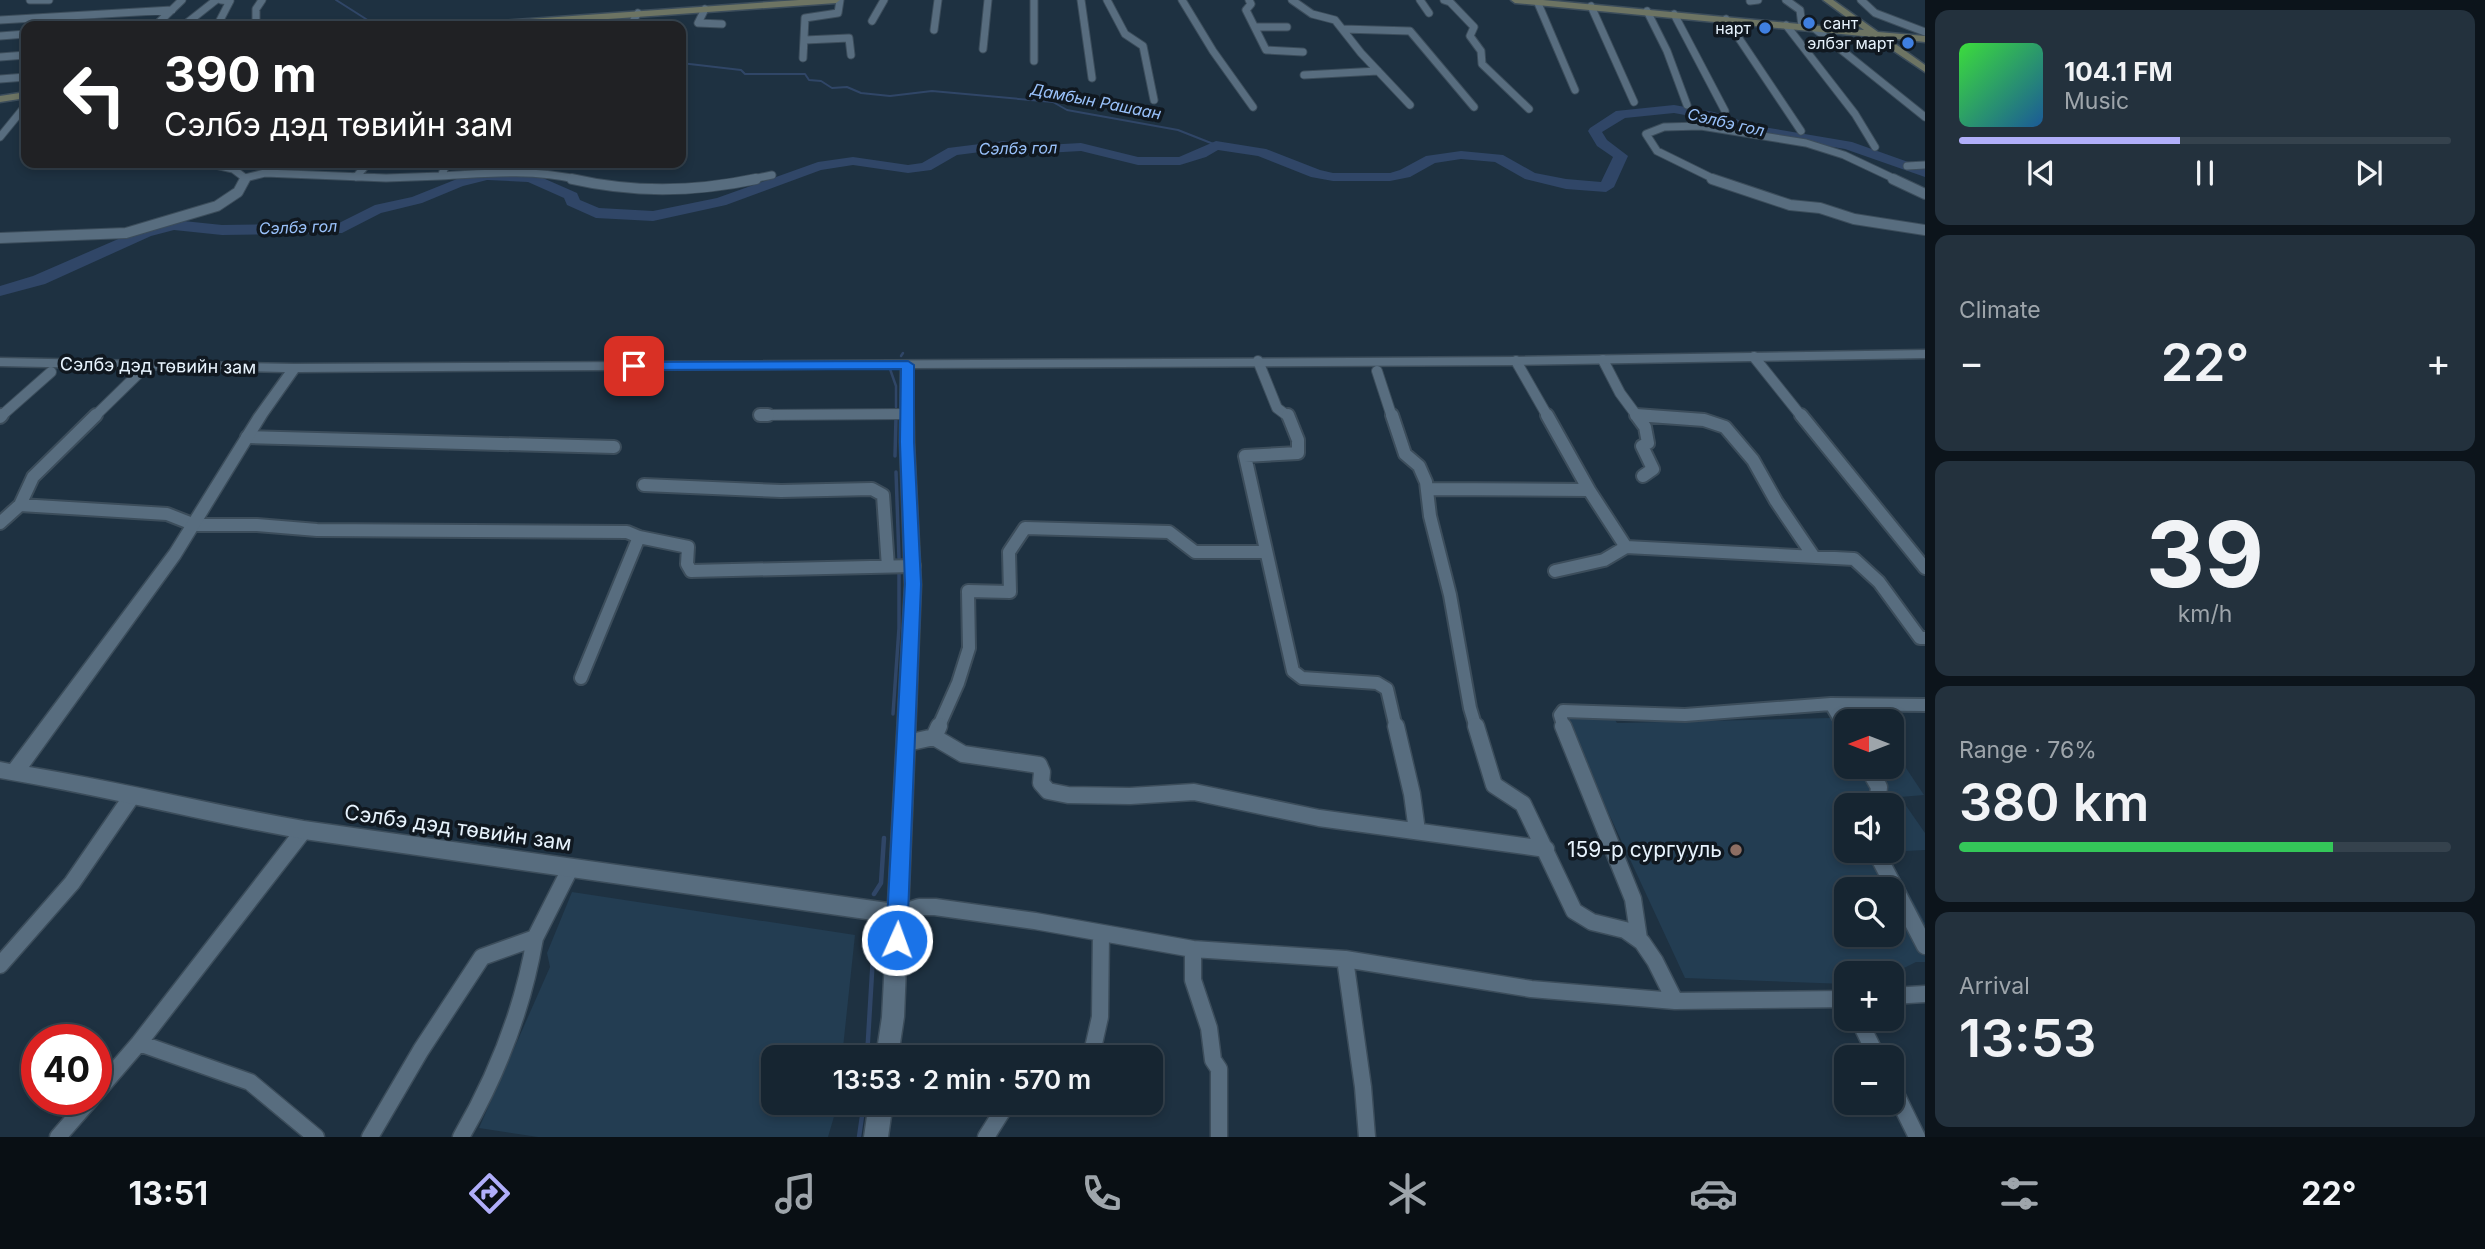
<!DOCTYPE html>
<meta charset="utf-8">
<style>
:root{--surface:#162531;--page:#23313d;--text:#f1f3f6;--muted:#9ea5ab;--line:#35424d;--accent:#b0aefa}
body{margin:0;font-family:Inter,sans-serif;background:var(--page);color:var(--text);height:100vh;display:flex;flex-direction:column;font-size:26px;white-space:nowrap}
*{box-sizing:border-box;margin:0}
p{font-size:23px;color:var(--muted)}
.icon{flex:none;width:38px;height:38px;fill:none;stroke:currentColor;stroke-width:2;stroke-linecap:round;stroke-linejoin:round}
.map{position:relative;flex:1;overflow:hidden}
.panel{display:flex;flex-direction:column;gap:10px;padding:10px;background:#0c141b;width:560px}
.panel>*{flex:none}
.guide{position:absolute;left:21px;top:21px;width:665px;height:147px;border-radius:14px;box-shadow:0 4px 10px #0003,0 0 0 2px var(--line);background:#202124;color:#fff;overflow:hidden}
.needle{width:46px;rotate:270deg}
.fabs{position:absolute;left:1834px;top:709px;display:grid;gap:14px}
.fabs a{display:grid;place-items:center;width:70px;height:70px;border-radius:14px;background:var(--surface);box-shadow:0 4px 10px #0003,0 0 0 2px var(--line);font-size:35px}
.speed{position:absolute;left:21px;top:1024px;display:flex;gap:14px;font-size:35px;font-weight:700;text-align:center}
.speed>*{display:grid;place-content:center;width:91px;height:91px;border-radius:50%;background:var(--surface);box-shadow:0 4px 10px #0003,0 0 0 2px var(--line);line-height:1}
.speed .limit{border:10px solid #d22;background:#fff;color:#111}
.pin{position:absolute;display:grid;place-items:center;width:60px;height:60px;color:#fff;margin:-30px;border-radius:14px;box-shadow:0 4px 10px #0006}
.me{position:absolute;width:77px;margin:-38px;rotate:2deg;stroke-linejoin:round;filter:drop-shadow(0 0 5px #0008)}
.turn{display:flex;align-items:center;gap:24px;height:147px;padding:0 28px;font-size:32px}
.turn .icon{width:91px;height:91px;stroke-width:2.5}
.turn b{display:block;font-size:49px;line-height:60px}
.big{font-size:52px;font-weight:600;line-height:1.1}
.panel .widget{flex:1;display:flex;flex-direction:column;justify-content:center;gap:10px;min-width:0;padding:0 24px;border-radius:14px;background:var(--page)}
.panel .dial{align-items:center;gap:0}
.dial b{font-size:91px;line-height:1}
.song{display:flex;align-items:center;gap:21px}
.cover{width:84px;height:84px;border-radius:10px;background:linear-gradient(135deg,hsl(120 70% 55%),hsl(210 70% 35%))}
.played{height:7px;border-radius:4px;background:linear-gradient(90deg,var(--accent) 45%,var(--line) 45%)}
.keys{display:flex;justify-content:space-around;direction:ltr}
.heat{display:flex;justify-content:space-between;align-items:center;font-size:38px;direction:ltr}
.charge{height:10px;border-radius:5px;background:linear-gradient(90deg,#34c759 76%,var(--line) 0)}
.trip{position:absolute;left:761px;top:1045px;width:402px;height:70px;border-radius:14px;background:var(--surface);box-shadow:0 4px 10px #0003,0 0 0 2px var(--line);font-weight:600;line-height:70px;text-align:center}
.tab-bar{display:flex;height:112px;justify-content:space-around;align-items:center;background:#090f14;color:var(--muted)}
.tab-bar .icon{width:49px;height:49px}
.tab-bar .active{color:var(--accent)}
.tab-bar b{font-size:32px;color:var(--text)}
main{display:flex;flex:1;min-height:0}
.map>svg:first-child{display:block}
</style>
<main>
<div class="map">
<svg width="1925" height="1137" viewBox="0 0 1925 1137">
<rect width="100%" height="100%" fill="#1e3141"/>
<path fill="#233d52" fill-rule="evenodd" d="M 1612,715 L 1617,723 L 1871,717 L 1874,721 L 1846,721 L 1846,766 L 1892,766 L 1892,747 L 1924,795 L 1900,797 L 1925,833 L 1925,850 L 1886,852 L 1925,923 L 1925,962 L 1916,962 L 1896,972 L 1903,986 L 1892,986 L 1892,973 L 1846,973 L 1846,984 L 1685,978 L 1564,717 ZM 1846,805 L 1892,805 L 1892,850 L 1846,850 ZM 1846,889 L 1892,889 L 1892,934 L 1846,934 Z
M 572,892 L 855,935 L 842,1057 L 774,1057 L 774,1102 L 838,1103 L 828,1137 L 538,1137 L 479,1128 L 550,967 L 547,953 Z"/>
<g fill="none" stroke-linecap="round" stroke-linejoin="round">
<path stroke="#304667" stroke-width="2" d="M 336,0 L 377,26
M 188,26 L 204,12
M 681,63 L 741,70 L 745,74 L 805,74 L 809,80 L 821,81 L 832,88 L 847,87 L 861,93 L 890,96 L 932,91 L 1053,102 L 1067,110 L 1178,130 L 1216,145"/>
<path stroke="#304667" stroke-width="2.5" d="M 901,356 L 903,353
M 890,369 L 896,386 L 896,407"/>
<path stroke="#304667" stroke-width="3.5" d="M 895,456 L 896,417
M 896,472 L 899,558
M 893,714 L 899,628 L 899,570"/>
<path stroke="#304667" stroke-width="4.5" d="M 874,894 L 881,883 L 884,838
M 867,1057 L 874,939 L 871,930
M 859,1137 L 864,1102"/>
<path fill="#304667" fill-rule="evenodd" d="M 1674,105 L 1714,112 L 1757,126 L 1852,142 L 1925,168 L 1925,177 L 1845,149 L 1755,134 L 1707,119 L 1674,113 L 1625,118 L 1602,132 L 1607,140 L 1628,156 L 1614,187 L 1606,192 L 1566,189 L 1525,179 L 1495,162 L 1461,159 L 1435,163 L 1410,177 L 1390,181 L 1333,181 L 1311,177 L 1258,156 L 1218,150 L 1206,157 L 1180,165 L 1138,165 L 1081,151 L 1027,154 L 1004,149 L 957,155 L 931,170 L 908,173 L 853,165 L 821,170 L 726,205 L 653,221 L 596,218 L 567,205 L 564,198 L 528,182 L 487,180 L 463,186 L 422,203 L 381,213 L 342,233 L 222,235 L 174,230 L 151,236 L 45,284 L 0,296 L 0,286 L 33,276 L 139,230 L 174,220 L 222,225 L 339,223 L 375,205 L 412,197 L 467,175 L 502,170 L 536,175 L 577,193 L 580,200 L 599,208 L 653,211 L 717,198 L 818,162 L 853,157 L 908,165 L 922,163 L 948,148 L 1004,141 L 1027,146 L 1081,143 L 1138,157 L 1179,157 L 1216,141 L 1266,149 L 1320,170 L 1333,173 L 1390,173 L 1400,170 L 1426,156 L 1461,151 L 1503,155 L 1535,173 L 1566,179 L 1601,182 L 1613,157 L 1597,146 L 1588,131 L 1590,128 L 1616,111 Z"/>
<defs>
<path id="minor-far3" d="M 30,0 L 49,0
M 1034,0 L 1034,61
M 1081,0 L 1092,78
M 1107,0 L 1125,34 L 1143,46 L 1154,100
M 1182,0 L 1213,51 L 1253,107
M 1249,0 L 1251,4 L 1246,10 L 1266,50 L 1303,52
M 1292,0 L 1312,14 L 1335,20 L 1361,53 L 1410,105
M 1420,0 L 1429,13
M 1444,0 L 1450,2 L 1474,27 L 1470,36 L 1481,51 L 1482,64 L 1529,109
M 1786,0 L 1800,10 L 1802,26
M 1861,0 L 1875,13 L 1925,32
M 1537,1 L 1575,90
M 1750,1 L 1758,0
M 1591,6 L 1634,102
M 705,9 L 698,23 L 722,24
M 1647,11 L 1667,51 L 1687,105
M 1674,14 L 1725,111
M 1726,19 L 1801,131
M 0,20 L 172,10
M 872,21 L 884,0
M 1786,25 L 1855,114 L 1875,147
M 155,26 L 182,0
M 183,26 L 216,0
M 217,26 L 230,1 L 221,0
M 256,26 L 256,9 L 262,0
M 630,26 L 638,13
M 1255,27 L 1287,27
M 1814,28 L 1925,117
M 1343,29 L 1410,31 L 1474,107
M 934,30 L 938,0
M 0,36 L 26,34
M 805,40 L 849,38 L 851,55
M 983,49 L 988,0
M 0,57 L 26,55
M 803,58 L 805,18 L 838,13 L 840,0
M 1304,75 L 1378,71
M 0,79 L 26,77
M 0,137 L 22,110 L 26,110
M 207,163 L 233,169 L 245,178 L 244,180
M 1907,166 L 1925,165
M 441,176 C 489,173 533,169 580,180
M 356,177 L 368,163
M 245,178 L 265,173 L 386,178 L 441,176 L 447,163
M 748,180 L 772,175
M 1716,180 L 1657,151 L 1646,134 L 1664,127 L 1701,126 L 1806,143 L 1844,155 L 1897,180"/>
<path id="minor-far2" d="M 572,179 C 633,193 695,192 756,179
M 1712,179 L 1790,205 L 1820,208 L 1854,219 L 1925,230
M 1893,179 L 1925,194
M 0,238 L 126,233 L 217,206 L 238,192 L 245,179
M 1754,357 L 1802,417
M 1603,360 L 1620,393 L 1637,416 L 1649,417
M 1258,361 L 1277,408 L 1289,417
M 1516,361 L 1548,417
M 1377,371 L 1392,417
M 760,415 L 907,414
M 0,417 L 51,372
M 94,417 L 137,375"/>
<path id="minor-far1" d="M 96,415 L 33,477 L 20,505 L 167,514 L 195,525 L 257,525 L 317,530 L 627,532 L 639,537 L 581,678
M 760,415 L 768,415
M 1288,415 L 1298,440 L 1298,453 L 1245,456 L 1293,671 L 1302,678 L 1377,683 L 1387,689 L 1396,728
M 1392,415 L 1405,454 L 1419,466 L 1426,482 L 1430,516 L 1450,595 L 1470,708 L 1476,728
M 1547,415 L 1589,490
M 1636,415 L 1704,420 L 1725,427 L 1753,460 L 1776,501 L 1814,557
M 1801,415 L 1925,568
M 1637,416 L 1645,427 L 1648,443 L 1642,446 L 1653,469 L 1643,476
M 0,417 L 2,415
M 247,437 L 614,447
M 644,485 L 781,491 L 872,489 L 883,495 L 888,567
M 1427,489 L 1589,490 L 1626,547
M 0,523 L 20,505
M 639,537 L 688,547 L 687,564 L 691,571 L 914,566
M 1555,571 L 1604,560 L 1626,547 L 1854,559 L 1879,582 L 1920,638 L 1925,638
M 1831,704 L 1845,728
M 938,728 L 958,683 L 969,648 L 968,591 L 1010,592 L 1009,552 L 1025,528 L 1169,532 L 1195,552 L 1265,552
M 1564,728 L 1560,715 L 1563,711 L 1685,715 L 1831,704 L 1925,705"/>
<path id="minor" d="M 1396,726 L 1412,794 L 1417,831
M 1476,726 L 1494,785 L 1523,804 L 1574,911 L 1592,922 L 1625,930 L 1642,942 L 1655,961 L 1675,1001
M 1563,726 L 1633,899 L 1639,939
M 1844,726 L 1846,730
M 934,737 L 963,754 L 1039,765 L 1042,772 L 1041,783 L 1048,791 L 1068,795 L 1130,796 L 1194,792 L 1319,818 L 1546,849
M 907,743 L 934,737 L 939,726
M 1867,766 L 1879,787 L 1877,805
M 1875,850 L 1925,946
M 898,914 L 919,907 L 935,907 L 1035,921 L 1193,949 L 1345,959 L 1531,989 L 1675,1001 L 1846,999
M 535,938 L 571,867
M 1193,949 L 1193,980 L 1209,1028 L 1213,1060 L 1219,1069 L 1219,1137
M 1345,959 L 1363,1087 L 1367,1137
M 0,965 L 72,883 L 132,796
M 1892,996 L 1925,994
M 1858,1018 L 1877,1057
M 139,1043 L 250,1082 L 316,1137
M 1091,1057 L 1100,1017 L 1101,934
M 1892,1086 L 1917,1137
M 96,1093 L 139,1043 L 304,830
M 58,1137 L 91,1099
M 370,1137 L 421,1050 L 482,957 L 535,938 C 523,1009 497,1075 461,1137
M 986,1137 L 1008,1102"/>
<path id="tertiary" d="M 1925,350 L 1925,358 L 1516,365 L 913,368 L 914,442 L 921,585 L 904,1017 L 898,1057 L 876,1057 L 882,1017 L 887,922 L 304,839 C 202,821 102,795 0,778 L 0,762 L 10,764 L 170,550 L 254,415 L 285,372 L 0,366 L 0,358 L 294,364 L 1516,357 ZM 901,368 L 900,442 L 905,585 L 888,903 L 304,821 C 212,805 121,782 29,767 L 180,558 L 267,416 L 298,372 Z
M 869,1102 L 893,1102 L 888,1137 L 864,1137 Z"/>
<path id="secondary" d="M 799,0 L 840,0 L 836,3 L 509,26 L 469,26 L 474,23 Z
M 1511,0 L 1543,0 L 1864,30 L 1823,0 L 1833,0 L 1878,32 L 1925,36 L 1925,42 L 1887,38 L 1925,65 L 1925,72 L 1873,37 L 1515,3 Z
M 26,92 L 26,98 L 0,102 L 0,96 Z"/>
</defs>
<use href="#minor-far3" stroke="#3c4d5b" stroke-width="9"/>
<use href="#minor-far2" stroke="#3c4d5b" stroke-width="12"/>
<use href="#minor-far1" stroke="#3c4d5b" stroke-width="16"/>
<use href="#minor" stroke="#3c4d5b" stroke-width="19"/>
<use href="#tertiary" stroke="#3c4d5b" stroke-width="3"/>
<use href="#secondary" stroke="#3c4d5b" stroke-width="3"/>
<use href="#minor-far3" stroke="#586d7f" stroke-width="7"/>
<use href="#minor-far2" stroke="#586d7f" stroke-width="10"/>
<use href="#minor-far1" stroke="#586d7f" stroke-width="12"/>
<use href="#minor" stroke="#586d7f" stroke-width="16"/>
<use href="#tertiary" fill="#586d7f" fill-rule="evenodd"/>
<use href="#secondary" fill="#6d7463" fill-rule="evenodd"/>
</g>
<path fill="#1a73e8" stroke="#114b97" stroke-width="2" d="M 908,361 L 914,365 L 914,442 L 921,584 L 907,940 L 904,947 L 897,950 L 889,947 L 886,940 L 905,584 L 900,442 L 901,369 L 634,370 L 628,366 L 634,362 Z"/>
<g fill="#3f7fe0" stroke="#101820" stroke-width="2.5">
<circle cx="1809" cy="23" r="7"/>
<circle cx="1765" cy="28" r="7"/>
<circle cx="1908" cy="43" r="7"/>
</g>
<circle fill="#8d6e63" stroke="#101820" stroke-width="2.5" cx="1736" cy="850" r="7"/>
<g text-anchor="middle" stroke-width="7" stroke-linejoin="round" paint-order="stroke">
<g font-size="16" fill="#e7f3fd" stroke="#101820" text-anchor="end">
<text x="1823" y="29" text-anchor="start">сант</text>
<text x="1751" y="34">нарт</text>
<text x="1894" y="49">элбэг март</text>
</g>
<g font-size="16" font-style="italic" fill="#99c1fa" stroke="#101820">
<text transform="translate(1096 101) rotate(11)" y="6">Дамбын Рашаан</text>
<text transform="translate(1726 122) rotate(13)" y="6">Сэлбэ гол</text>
<text transform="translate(1018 148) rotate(-1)" y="6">Сэлбэ гол</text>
<text transform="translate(298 227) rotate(-2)" y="6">Сэлбэ гол</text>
</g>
<g font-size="18" fill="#e7f3fd" stroke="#101820">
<text transform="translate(158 366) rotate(1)" y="6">Сэлбэ дэд төвийн зам</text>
</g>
<g font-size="21" fill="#e7f3fd" stroke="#101820">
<text transform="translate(458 828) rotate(8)" y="7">Сэлбэ дэд төвийн зам</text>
</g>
<g font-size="21" fill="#e7f3fd" stroke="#101820" text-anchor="end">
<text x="1722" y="857">159-р сургууль</text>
</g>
</g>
</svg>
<div class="fabs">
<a><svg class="needle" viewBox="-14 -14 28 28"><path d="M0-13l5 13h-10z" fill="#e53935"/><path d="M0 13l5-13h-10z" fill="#9ea5ab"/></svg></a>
<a><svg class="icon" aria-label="sound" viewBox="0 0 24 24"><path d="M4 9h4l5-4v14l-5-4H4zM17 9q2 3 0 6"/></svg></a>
<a><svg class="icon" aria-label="search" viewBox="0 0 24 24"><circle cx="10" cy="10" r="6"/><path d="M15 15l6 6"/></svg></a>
<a>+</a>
<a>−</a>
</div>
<div class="speed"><div class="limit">40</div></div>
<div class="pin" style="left:634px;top:366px;background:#d93025"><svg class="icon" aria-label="arrive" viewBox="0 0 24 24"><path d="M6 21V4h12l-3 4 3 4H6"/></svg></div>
<svg class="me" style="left:897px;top:940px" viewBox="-20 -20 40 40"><circle r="17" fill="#1a73e8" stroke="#fff" stroke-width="3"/><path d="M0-11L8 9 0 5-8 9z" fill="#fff"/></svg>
<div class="trip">13:53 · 2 min · 570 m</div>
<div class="guide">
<div class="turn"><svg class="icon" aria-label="left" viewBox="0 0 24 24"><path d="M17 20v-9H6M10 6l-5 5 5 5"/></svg><div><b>390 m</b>Сэлбэ дэд төвийн зам</div></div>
</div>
</div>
<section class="panel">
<div class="widget">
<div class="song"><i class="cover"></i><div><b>104.1 FM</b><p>Music</p></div></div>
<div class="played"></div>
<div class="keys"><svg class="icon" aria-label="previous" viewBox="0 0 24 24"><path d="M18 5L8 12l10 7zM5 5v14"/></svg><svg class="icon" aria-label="pause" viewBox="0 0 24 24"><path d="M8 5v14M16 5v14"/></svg><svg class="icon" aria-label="next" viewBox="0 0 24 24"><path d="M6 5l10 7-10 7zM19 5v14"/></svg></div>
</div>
<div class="widget"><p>Climate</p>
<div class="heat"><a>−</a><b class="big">22°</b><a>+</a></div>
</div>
<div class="widget dial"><b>39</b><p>km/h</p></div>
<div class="widget"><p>Range · 76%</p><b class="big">380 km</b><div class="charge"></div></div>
<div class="widget"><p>Arrival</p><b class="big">13:53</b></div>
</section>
</main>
<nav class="tab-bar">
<b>13:51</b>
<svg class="icon active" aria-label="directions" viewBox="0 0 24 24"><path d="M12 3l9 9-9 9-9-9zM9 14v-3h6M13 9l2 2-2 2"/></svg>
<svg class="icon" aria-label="music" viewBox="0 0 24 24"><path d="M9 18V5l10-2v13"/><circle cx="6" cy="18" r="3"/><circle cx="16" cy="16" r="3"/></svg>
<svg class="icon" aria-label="phone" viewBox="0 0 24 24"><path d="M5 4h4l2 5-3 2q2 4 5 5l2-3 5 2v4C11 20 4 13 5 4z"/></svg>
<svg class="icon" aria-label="climate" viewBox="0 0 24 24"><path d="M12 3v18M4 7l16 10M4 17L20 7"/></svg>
<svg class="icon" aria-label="car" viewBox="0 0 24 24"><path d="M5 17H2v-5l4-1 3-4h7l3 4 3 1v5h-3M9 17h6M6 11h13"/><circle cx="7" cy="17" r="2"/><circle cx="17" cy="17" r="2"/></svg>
<svg class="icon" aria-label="filters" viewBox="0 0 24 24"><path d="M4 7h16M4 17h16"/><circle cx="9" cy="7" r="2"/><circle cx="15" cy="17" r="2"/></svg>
<b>22°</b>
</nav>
